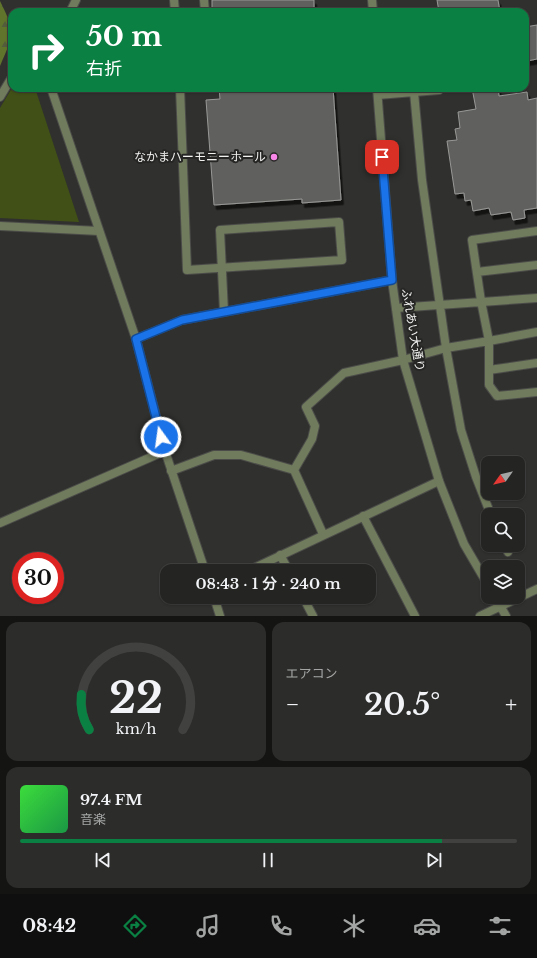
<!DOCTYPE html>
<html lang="ja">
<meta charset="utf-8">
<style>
:root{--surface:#242522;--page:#2c2d2a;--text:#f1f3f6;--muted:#a3a5a5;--line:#414240;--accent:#0b8043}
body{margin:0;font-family:"Libre Baskerville","Noto Sans JP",serif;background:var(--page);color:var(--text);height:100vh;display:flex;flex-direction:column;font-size:15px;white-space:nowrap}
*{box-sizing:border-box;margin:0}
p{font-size:13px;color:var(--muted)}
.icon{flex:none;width:22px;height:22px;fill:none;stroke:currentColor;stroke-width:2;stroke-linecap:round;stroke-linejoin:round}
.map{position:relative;height:616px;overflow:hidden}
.side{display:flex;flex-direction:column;gap:6px;padding:6px;background:#141413;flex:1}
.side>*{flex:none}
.top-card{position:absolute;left:8px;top:8px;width:521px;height:84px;border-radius:12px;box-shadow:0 1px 3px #0004,0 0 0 1px var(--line);background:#0b8043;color:#fff;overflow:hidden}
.needle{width:26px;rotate:236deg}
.fabs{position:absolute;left:481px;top:456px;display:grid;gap:8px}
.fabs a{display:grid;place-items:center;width:44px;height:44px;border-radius:8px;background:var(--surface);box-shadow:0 1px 3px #0004,0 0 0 1px var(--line);font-size:20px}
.speed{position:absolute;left:12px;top:552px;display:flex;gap:8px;font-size:20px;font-weight:700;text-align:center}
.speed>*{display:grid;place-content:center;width:52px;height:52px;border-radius:50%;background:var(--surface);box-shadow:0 1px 3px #0004,0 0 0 1px var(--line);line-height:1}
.speed .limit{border:6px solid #d22;background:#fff;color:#111}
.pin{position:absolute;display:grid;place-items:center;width:34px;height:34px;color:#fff;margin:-17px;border-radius:8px;box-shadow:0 2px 6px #0006}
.me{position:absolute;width:44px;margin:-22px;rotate:346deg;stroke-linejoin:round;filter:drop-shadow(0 0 3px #0008)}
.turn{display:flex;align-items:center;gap:14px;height:84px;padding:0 12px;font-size:18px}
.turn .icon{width:52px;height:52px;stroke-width:2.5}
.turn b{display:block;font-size:28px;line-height:34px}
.big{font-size:30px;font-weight:600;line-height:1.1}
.side .tile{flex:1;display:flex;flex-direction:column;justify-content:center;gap:6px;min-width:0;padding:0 14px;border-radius:12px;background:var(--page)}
.side .dial{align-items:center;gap:0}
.dial svg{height:104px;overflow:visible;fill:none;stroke:var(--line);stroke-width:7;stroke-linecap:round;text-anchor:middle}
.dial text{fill:var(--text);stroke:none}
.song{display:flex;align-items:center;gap:12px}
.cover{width:48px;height:48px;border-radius:6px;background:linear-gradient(135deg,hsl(120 70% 55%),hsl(140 70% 35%))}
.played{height:4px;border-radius:2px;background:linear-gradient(90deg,var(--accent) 85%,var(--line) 85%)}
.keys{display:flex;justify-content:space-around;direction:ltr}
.heat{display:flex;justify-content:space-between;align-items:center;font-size:22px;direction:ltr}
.side .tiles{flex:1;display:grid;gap:6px;grid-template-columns:1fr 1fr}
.tile:last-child{grid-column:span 2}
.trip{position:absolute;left:160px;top:564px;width:216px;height:40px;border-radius:12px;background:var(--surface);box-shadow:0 1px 3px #0004,0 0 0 1px var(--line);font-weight:600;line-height:40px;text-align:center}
.menu{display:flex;height:64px;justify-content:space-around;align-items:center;background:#0e0f0e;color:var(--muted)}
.menu .icon{width:28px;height:28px}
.menu .on{color:var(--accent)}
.menu b{font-size:18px;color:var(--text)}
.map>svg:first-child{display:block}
</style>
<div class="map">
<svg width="537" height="616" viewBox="0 0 537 616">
<defs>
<pattern id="forest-firs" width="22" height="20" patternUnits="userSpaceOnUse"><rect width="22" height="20" fill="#60742b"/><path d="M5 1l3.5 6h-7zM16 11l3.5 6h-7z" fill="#535c3b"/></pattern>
<filter id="shadow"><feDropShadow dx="2.5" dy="4.5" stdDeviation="0" flood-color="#0009"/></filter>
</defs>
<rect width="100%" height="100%" fill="#30312e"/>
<path fill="url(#forest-firs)" d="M 0,1 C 16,33 14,34 0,66 Z"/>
<path fill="#415016" d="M 12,88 L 35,88 L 79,222 L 0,218 L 0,108 Z"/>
<path fill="#60615e" stroke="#989996" filter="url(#shadow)" d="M 212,0 L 314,0 L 314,12 L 212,12 Z
M 437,0 L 498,0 L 500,12 L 439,12 Z
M 537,25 L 537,59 L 527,61 L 525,27 Z
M 219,88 L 333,88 L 341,200 L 302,203 L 302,199 L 214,205 L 206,100 L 220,99 Z
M 472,88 L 498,88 L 499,96 L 527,92 L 528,100 L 537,98 L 537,208 L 524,210 L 525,218 L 513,220 L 511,212 L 491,215 L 489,208 L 473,211 L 471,200 L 465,201 L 464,193 L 455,194 L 447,141 L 457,140 L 455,129 L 460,128 L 458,112 L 476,109 Z"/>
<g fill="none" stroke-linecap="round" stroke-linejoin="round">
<defs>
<path id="service" d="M 174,0 L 175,12
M 204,0 L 205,12
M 180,88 L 187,270 L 342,260 L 339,222 L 220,230 L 224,312
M 414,92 L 439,90
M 378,95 L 414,92 L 422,180 L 446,348 L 461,430 L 476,477 L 491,515
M 477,272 L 537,265
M 396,308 L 537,298
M 537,332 L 489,341 L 489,385 L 497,396 L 537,392
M 403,360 L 446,348 L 489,341 L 481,301 L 472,240 L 537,231
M 489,370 L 537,363
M 504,545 L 508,552"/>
<path id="minor" d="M 0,97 L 12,77
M 0,226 L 99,231
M 136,339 L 165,451 L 205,571
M 294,470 L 323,534
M 171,471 L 214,455 L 241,455 L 294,470 L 312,439 L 315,426 L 306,407 L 344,373 L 403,360
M 363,516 L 415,616
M 0,523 L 165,451
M 280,555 L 289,571
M 252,569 L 439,481
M 214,597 L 220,616
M 303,597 L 313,616"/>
<path id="tertiary" d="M 372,0 L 373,12
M 70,12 L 76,0
M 51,88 L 136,339 L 182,320 L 392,280
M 377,88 L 392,280 L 403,360 L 439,481 L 464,544 L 488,585
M 495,597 L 506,616
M 480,616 L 537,589"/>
</defs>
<use href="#service" stroke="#4b4c49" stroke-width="10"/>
<use href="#minor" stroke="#4b4c49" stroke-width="10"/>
<use href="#tertiary" stroke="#4b4c49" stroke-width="10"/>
<use href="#service" stroke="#707a5c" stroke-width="8"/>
<use href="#minor" stroke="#707a5c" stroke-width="8"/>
<use href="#tertiary" stroke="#707a5c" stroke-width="8"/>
</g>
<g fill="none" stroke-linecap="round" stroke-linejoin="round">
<defs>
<path id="route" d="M 161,437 L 136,339 L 182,320 L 392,280 L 382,157"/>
</defs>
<use href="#route" stroke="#114b97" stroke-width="10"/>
<use href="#route" stroke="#1a73e8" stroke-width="7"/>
</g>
<circle fill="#f987e9" stroke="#262725" stroke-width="1.5" cx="274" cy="157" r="4"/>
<g text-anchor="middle" stroke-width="4" stroke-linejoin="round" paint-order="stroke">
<g font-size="12" fill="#f1f2f0" stroke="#262725" text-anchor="end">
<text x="266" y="161">なかまハーモニーホール</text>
</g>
<g font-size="12" fill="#f1f2f0" stroke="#262725">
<text transform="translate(413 330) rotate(80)" y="4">ふれあい大通り</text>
</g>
</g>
</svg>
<div class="fabs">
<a><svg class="needle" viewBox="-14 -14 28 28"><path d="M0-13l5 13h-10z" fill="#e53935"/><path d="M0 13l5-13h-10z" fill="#a3a5a5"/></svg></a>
<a><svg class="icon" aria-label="search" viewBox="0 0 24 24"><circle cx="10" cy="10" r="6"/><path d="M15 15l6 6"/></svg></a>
<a><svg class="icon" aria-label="layers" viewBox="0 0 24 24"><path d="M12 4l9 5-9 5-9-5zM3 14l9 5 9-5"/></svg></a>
</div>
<div class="speed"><div class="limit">30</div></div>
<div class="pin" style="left:382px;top:157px;background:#d93025"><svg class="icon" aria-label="arrive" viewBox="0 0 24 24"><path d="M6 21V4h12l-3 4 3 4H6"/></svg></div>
<svg class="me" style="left:161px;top:437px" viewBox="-20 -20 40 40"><circle r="17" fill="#1a73e8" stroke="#fff" stroke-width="3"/><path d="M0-11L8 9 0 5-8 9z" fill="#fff"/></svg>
<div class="trip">08:43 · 1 分 · 240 m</div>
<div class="top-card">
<div class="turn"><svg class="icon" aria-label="right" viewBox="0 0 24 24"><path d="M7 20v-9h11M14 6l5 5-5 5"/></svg><div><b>50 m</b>右折</div></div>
</div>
</div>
<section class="side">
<div class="tiles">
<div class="tile dial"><svg viewBox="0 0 100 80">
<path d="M14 69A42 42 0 1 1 86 69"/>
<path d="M14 69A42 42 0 0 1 8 42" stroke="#0b8043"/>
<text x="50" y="56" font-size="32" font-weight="700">22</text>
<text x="50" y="72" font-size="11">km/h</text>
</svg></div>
<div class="tile"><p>エアコン</p>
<div class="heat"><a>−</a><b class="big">20.5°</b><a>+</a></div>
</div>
<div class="tile">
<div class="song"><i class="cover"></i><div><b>97.4 FM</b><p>音楽</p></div></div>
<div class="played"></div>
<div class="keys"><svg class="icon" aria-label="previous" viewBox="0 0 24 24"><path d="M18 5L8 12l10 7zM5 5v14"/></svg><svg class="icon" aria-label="pause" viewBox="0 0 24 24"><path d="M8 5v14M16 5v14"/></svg><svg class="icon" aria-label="next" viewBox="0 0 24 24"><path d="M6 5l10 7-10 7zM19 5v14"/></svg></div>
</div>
</div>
</section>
<nav class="menu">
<b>08:42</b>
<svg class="icon on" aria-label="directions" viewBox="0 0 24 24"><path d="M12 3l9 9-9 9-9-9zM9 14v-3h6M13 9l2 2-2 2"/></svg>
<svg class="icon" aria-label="music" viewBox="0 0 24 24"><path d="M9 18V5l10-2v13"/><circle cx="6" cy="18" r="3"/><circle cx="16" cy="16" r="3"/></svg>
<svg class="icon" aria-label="phone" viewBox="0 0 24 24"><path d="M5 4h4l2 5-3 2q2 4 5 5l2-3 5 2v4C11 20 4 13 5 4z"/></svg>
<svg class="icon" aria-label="climate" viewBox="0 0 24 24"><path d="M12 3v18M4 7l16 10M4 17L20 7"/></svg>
<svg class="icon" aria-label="car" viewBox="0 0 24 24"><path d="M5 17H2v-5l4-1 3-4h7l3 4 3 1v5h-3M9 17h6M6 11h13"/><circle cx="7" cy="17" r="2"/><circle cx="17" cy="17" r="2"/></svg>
<svg class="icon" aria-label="filters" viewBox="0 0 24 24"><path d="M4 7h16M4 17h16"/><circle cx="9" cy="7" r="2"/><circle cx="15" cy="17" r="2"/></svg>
</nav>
